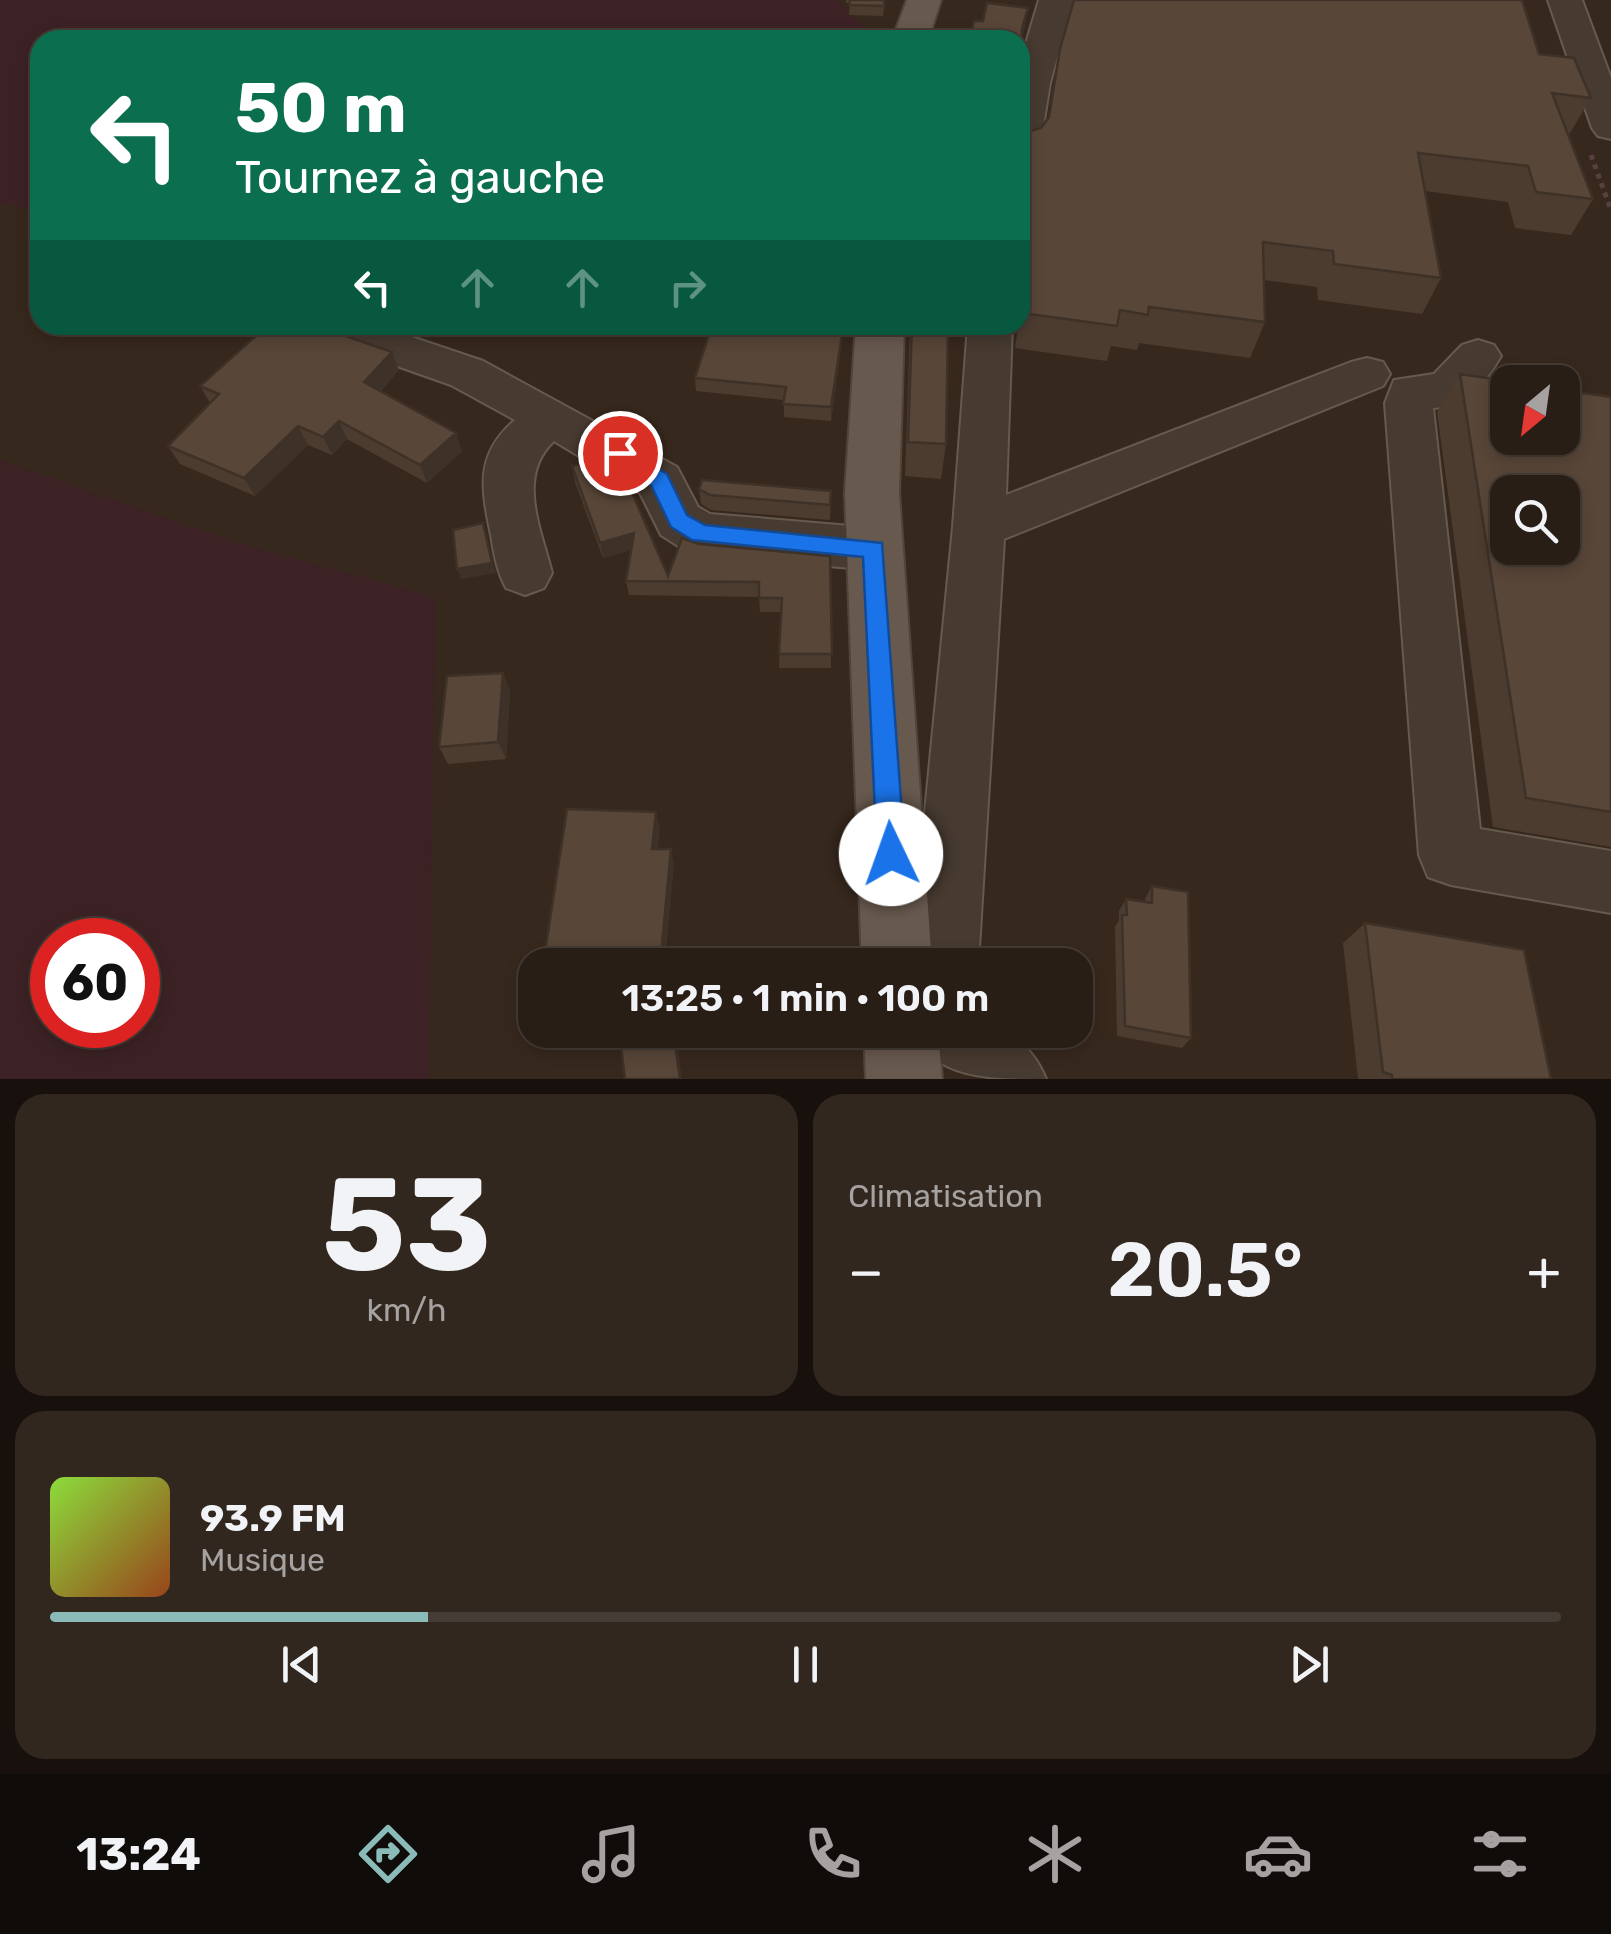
<!DOCTYPE html>
<html lang="fr">
<meta charset="utf-8">
<style>
:root{--surface:#291e16;--page:#31271f;--text:#f1f3f6;--muted:#a5a2a1;--line:#453c35;--accent:#8bbbb9}
body{margin:0;font-family:Rubik,sans-serif;background:var(--page);color:var(--text);height:100vh;display:flex;flex-direction:column;font-size:38px;white-space:nowrap}
*{box-sizing:border-box;margin:0}
p{font-size:32px;color:var(--muted)}
.icon{flex:none;width:55px;height:55px;fill:none;stroke:currentColor;stroke-width:2;stroke-linecap:round;stroke-linejoin:round}
.map{position:relative;height:1079px;overflow:hidden}
.side{display:flex;flex-direction:column;gap:15px;padding:15px;background:#17100c;flex:1}
.side>*{flex:none}
.banner{position:absolute;left:30px;top:30px;width:1000px;height:305px;border-radius:30px;box-shadow:0 5px 15px #0003,0 0 0 2px var(--line);background:#0b6e4f;color:#fff;overflow:hidden}
.needle{width:65px;rotate:209deg}
.fabs{position:absolute;left:1490px;top:365px;display:grid;gap:20px}
.fabs a{display:grid;place-items:center;width:90px;height:90px;border-radius:20px;background:var(--surface);box-shadow:0 5px 15px #0003,0 0 0 2px var(--line);font-size:50px}
.speed{position:absolute;left:30px;top:918px;display:flex;gap:20px;font-size:50px;font-weight:700;text-align:center}
.speed>*{display:grid;place-content:center;width:130px;height:130px;border-radius:50%;background:var(--surface);box-shadow:0 5px 15px #0003,0 0 0 2px var(--line);line-height:1}
.speed .limit{border:15px solid #d22;background:#fff;color:#111}
.pin{position:absolute;display:grid;place-items:center;width:85px;height:85px;color:#fff;margin:-42px;border:5px solid #fff;border-radius:50%;box-shadow:0 2px 10px #0007}
.me{position:absolute;width:110px;margin:-55px;rotate:357deg;stroke-linejoin:round;filter:drop-shadow(0 0 8px #0008)}
.turn{display:flex;align-items:center;gap:35px;height:210px;padding:0 40px;font-size:45px}
.turn .icon{width:130px;height:130px;stroke-width:2.5}
.turn b{display:block;font-size:70px;line-height:85px}
.lanes{display:flex;align-items:center;height:95px;padding:0 40px;background:#0003;justify-content:center;gap:50px;direction:ltr}
.lanes .off{opacity:.35}
.big{font-size:75px;font-weight:600;line-height:1.1}
.side .widget{flex:1;display:flex;flex-direction:column;justify-content:center;gap:15px;min-width:0;padding:0 35px;border-radius:30px;background:var(--page)}
.side .dial{align-items:center;gap:0}
.dial b{font-size:130px;line-height:1}
.song{display:flex;align-items:center;gap:30px}
.cover{width:120px;height:120px;border-radius:15px;background:linear-gradient(135deg,hsl(90 70% 55%),hsl(20 70% 35%))}
.played{height:10px;border-radius:5px;background:linear-gradient(90deg,var(--accent) 25%,var(--line) 25%)}
.keys{display:flex;justify-content:space-around;direction:ltr}
.heat{display:flex;justify-content:space-between;align-items:center;font-size:55px;direction:ltr}
.side .tiles{flex:1;display:grid;gap:15px;grid-template-columns:1fr 1fr}
.widget:last-child{grid-column:span 2}
.trip{position:absolute;left:518px;top:948px;width:575px;height:100px;border-radius:30px;background:var(--surface);box-shadow:0 5px 15px #0003,0 0 0 2px var(--line);font-weight:600;line-height:100px;text-align:center}
.tab-bar{display:flex;height:160px;justify-content:space-around;align-items:center;background:#100c09;color:var(--muted)}
.tab-bar .icon{width:70px;height:70px}
.tab-bar .active{color:var(--accent)}
.tab-bar b{font-size:45px;color:var(--text)}
.map>svg:first-child{display:block}
</style>
<div class="map">
<svg width="1611" height="1079" viewBox="0 0 1611 1079">
<rect width="100%" height="100%" fill="#37281d"/>
<path fill="#3c2225" fill-rule="evenodd" d="M 0,0 L 837,0 L 874,36 L 873,40 L 40,40 L 40,211 L 0,203 Z
M 0,460 L 235,542 L 435,597 L 429,1079 L 0,1079 ZM 52,940 L 138,940 L 138,1025 L 52,1025 Z"/>
<g fill="none" stroke-linecap="round" stroke-linejoin="round">
<defs>
<path id="minor" d="M 1039,0 L 1073,0 L 1050,83 L 1039,152 L 1034,160 L 1020,164 L 1020,63 Z
M 1548,0 L 1582,0 L 1611,78 L 1611,139 L 1598,136 L 1592,128 Z
M 306,325 L 376,325 L 483,361 L 677,467 L 698,507 L 710,514 L 874,528 L 893,534 L 900,549 L 893,564 L 874,570 L 701,555 L 683,549 L 661,535 L 640,493 L 554,441 C 516,476 541,529 552,573 L 544,588 L 525,595 L 506,588 C 497,571 494,554 491,535 C 481,488 475,454 515,420 L 451,385 L 312,336 Z
M 968,325 L 1012,325 L 1006,495 L 1351,362 L 1367,358 L 1383,362 L 1390,374 L 1383,386 L 1004,539 L 978,965 L 910,965 L 953,527 Z
M 1478,340 L 1494,345 L 1501,356 C 1485,383 1466,406 1433,408 L 1480,829 L 1611,851 L 1611,913 L 1451,885 L 1428,877 L 1419,855 L 1385,403 L 1394,380 L 1434,374 L 1462,345 Z
M 910,1030 C 969,1030 1019,1014 1046,1079 C 987,1079 936,1079 910,1030 Z"/>
<path id="major" d="M 907,0 L 941,0 L 928,40 L 892,40 Z
M 856,325 L 904,325 L 899,493 L 932,965 L 862,965 L 845,493 Z
M 864,1030 L 938,1030 L 942,1079 L 866,1079 Z"/>
</defs>
<use href="#minor" stroke="#66594e" stroke-width="4"/>
<use href="#major" stroke="#51443a" stroke-width="4"/>
<path stroke="#583f40" stroke-width="5" stroke-dasharray="5 5" stroke-linecap="butt" d="M 1591,155 L 1611,210"/>
<use href="#minor" fill="#473a30" fill-rule="evenodd"/>
<use href="#major" fill="#68594e" fill-rule="evenodd"/>
</g>
<path fill="#4c3c30" d="M 846,0 L 885,0 L 883,16 L 849,15 L 850,3 L 846,3 Z
M 1020,40 L 1022,45 L 1022,129 L 1027,132 L 1041,128 L 1048,119 L 1060,49 L 1539,54 L 1591,98 L 1570,133 L 1567,133 L 1593,199 L 1571,235 L 1515,228 L 1508,202 L 1425,191 L 1441,278 L 1422,314 L 1318,300 L 1317,287 L 1264,280 L 1265,322 L 1250,358 L 1139,343 L 1137,350 L 1111,346 L 1107,361 L 1015,348 L 1018,328 L 1015,325 L 1020,325 Z
M 910,325 L 948,325 L 946,444 L 941,479 L 905,476 Z
M 264,326 L 399,370 L 381,391 L 462,451 L 427,483 L 347,439 L 332,455 L 308,445 L 255,496 L 180,464 L 168,446 L 210,403 L 200,386 L 265,329 Z
M 725,332 L 827,334 L 841,348 L 831,421 L 784,417 L 784,400 L 696,391 L 695,378 Z
M 1460,374 L 1611,397 L 1611,847 L 1493,827 L 1437,412 Z
M 572,466 L 668,576 L 699,544 L 830,556 L 831,668 L 779,668 L 781,612 L 760,612 L 759,597 L 629,595 L 626,581 L 631,550 L 603,558 L 575,482 Z
M 699,489 L 831,491 L 830,520 L 711,510 L 701,504 Z
M 503,673 L 510,691 L 506,759 L 448,764 L 439,747 Z
M 1152,886 L 1191,1038 L 1182,1048 L 1117,1036 L 1115,927 L 1119,920 L 1119,911 L 1126,899 L 1145,902 L 1145,899 Z
M 1365,923 L 1551,1079 L 1358,1079 L 1343,943 Z"/>
<path fill="#3e3127" d="M 1028,8 L 1022,42 L 1020,50 L 1022,28 Z
M 842,335 L 841,348 L 831,421 L 831,407 Z
M 392,352 L 399,370 L 372,400 L 364,382 Z
M 339,421 L 347,439 L 332,455 L 323,437 Z
M 298,426 L 308,445 L 255,496 L 244,478 Z
M 456,433 L 462,451 L 427,483 L 420,465 Z
M 483,523 L 496,573 L 461,579 L 457,569 Z
M 634,533 L 637,548 L 603,558 L 600,543 Z
M 503,673 L 510,691 L 506,759 L 498,742 Z
M 656,812 L 660,829 L 656,865 L 652,849 Z
M 671,849 L 674,865 L 665,965 L 660,965 Z
M 673,1030 L 676,1035 L 682,1079 L 680,1079 Z"/>
<path fill="#584638" stroke="#3e3127" stroke-width="2.5" fill-rule="evenodd" d="M 850,0 L 884,0 L 884,6 L 849,5 Z
M 1074,0 L 1522,0 L 1539,54 L 1574,58 L 1591,98 L 1552,93 L 1593,199 L 1536,192 L 1528,166 L 1418,153 L 1441,278 L 1334,264 L 1333,251 L 1263,242 L 1265,322 L 1149,307 L 1148,315 L 1120,310 L 1117,326 L 1022,313 L 1025,293 L 1020,287 L 1020,40 L 970,40 L 974,21 L 983,21 L 987,3 L 1028,8 L 1022,28 L 1022,129 L 1027,132 L 1041,128 L 1049,117 L 1060,49 Z
M 265,325 L 314,325 L 392,352 L 364,382 L 456,433 L 420,465 L 339,421 L 323,437 L 298,426 L 244,478 L 168,446 L 219,394 L 200,386 L 266,327 L 264,326 Z
M 726,325 L 827,325 L 826,334 L 842,335 L 831,407 L 783,404 L 786,387 L 695,378 L 710,331 L 725,332 Z
M 912,325 L 948,325 L 946,444 L 908,442 Z
M 1460,374 L 1514,382 L 1508,382 L 1508,438 L 1562,438 L 1562,390 L 1611,397 L 1611,812 L 1526,798 ZM 1508,492 L 1562,492 L 1562,548 L 1508,548 Z
M 599,459 L 624,474 L 668,576 L 682,538 L 699,544 L 830,556 L 832,654 L 779,654 L 782,598 L 759,598 L 759,582 L 626,581 L 634,533 L 600,543 L 572,466 Z
M 702,480 L 831,491 L 830,505 L 710,495 L 699,489 Z
M 483,523 L 492,563 L 457,569 L 453,530 Z
M 503,673 L 498,742 L 439,747 L 447,676 Z
M 567,809 L 656,812 L 652,849 L 671,849 L 660,965 L 543,965 Z
M 1152,886 L 1188,892 L 1191,1038 L 1125,1026 L 1122,915 L 1127,915 L 1126,899 L 1152,903 Z
M 1365,923 L 1524,950 L 1551,1079 L 1392,1079 L 1392,1075 L 1383,1072 Z
M 986,953 L 1027,961 L 1027,965 L 972,965 L 973,955 Z
M 619,1030 L 673,1030 L 680,1079 L 625,1079 Z"/>
<path fill="#1a73e8" stroke="#114b97" stroke-width="2.5" d="M 620,445 L 667,474 L 687,515 L 705,525 L 882,543 L 905,854 L 901,863 L 891,867 L 881,863 L 877,854 L 863,557 L 692,540 L 671,527 L 651,485 L 612,459 L 609,453 Z"/>
</svg>
<div class="fabs">
<a><svg class="needle" viewBox="-14 -14 28 28"><path d="M0-13l5 13h-10z" fill="#e53935"/><path d="M0 13l5-13h-10z" fill="#a5a2a1"/></svg></a>
<a><svg class="icon" aria-label="search" viewBox="0 0 24 24"><circle cx="10" cy="10" r="6"/><path d="M15 15l6 6"/></svg></a>
</div>
<div class="speed"><div class="limit">60</div></div>
<div class="pin" style="left:620px;top:453px;background:#d93025"><svg class="icon" aria-label="arrive" viewBox="0 0 24 24"><path d="M6 21V4h12l-3 4 3 4H6"/></svg></div>
<svg class="me" style="left:891px;top:854px" viewBox="-20 -20 40 40"><circle r="19" fill="#fff"/><path d="M0-13L10 11 0 6-10 11z" fill="#1a73e8"/></svg>
<div class="trip">13:25 · 1 min · 100 m</div>
<div class="banner">
<div class="turn"><svg class="icon" aria-label="left" viewBox="0 0 24 24"><path d="M17 20v-9H6M10 6l-5 5 5 5"/></svg><div><b>50 m</b>Tournez à gauche</div></div>
<div class="lanes"><svg class="icon" aria-label="left" viewBox="0 0 24 24"><path d="M17 20v-9H6M10 6l-5 5 5 5"/></svg><svg class="icon off" aria-label="ahead" viewBox="0 0 24 24"><path d="M12 20V5M6 11l6-6 6 6"/></svg><svg class="icon off" aria-label="ahead" viewBox="0 0 24 24"><path d="M12 20V5M6 11l6-6 6 6"/></svg><svg class="icon off" aria-label="right" viewBox="0 0 24 24"><path d="M7 20v-9h11M14 6l5 5-5 5"/></svg></div>
</div>
</div>
<section class="side">
<div class="tiles">
<div class="widget dial"><b>53</b><p>km/h</p></div>
<div class="widget"><p>Climatisation</p>
<div class="heat"><a>−</a><b class="big">20.5°</b><a>+</a></div>
</div>
<div class="widget">
<div class="song"><i class="cover"></i><div><b>93.9 FM</b><p>Musique</p></div></div>
<div class="played"></div>
<div class="keys"><svg class="icon" aria-label="previous" viewBox="0 0 24 24"><path d="M18 5L8 12l10 7zM5 5v14"/></svg><svg class="icon" aria-label="pause" viewBox="0 0 24 24"><path d="M8 5v14M16 5v14"/></svg><svg class="icon" aria-label="next" viewBox="0 0 24 24"><path d="M6 5l10 7-10 7zM19 5v14"/></svg></div>
</div>
</div>
</section>
<nav class="tab-bar">
<b>13:24</b>
<svg class="icon active" aria-label="directions" viewBox="0 0 24 24"><path d="M12 3l9 9-9 9-9-9zM9 14v-3h6M13 9l2 2-2 2"/></svg>
<svg class="icon" aria-label="music" viewBox="0 0 24 24"><path d="M9 18V5l10-2v13"/><circle cx="6" cy="18" r="3"/><circle cx="16" cy="16" r="3"/></svg>
<svg class="icon" aria-label="phone" viewBox="0 0 24 24"><path d="M5 4h4l2 5-3 2q2 4 5 5l2-3 5 2v4C11 20 4 13 5 4z"/></svg>
<svg class="icon" aria-label="climate" viewBox="0 0 24 24"><path d="M12 3v18M4 7l16 10M4 17L20 7"/></svg>
<svg class="icon" aria-label="car" viewBox="0 0 24 24"><path d="M5 17H2v-5l4-1 3-4h7l3 4 3 1v5h-3M9 17h6M6 11h13"/><circle cx="7" cy="17" r="2"/><circle cx="17" cy="17" r="2"/></svg>
<svg class="icon" aria-label="filters" viewBox="0 0 24 24"><path d="M4 7h16M4 17h16"/><circle cx="9" cy="7" r="2"/><circle cx="15" cy="17" r="2"/></svg>
</nav>
